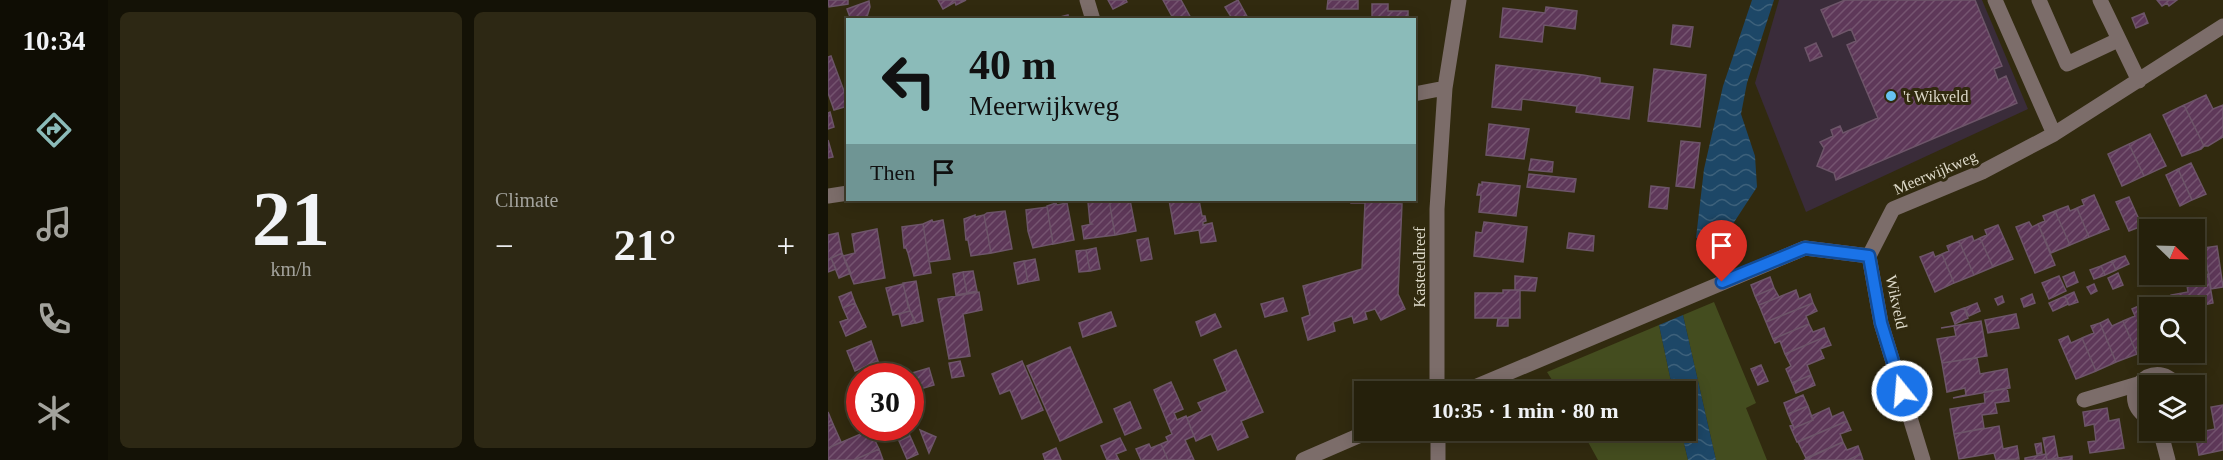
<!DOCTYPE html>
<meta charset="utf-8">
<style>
:root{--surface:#25200b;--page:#2d2814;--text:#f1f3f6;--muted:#a3a39d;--line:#423e2c;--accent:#8bbbb9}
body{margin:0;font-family:"Times New Roman",serif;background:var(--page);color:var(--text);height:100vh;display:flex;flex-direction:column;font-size:22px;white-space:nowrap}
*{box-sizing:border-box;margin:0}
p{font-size:20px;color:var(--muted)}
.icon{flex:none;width:33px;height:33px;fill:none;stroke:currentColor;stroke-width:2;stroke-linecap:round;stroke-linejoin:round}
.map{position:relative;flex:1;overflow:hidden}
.details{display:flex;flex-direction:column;gap:12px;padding:12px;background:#141206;width:720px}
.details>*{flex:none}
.banner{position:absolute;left:18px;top:18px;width:570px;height:183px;border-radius:0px;box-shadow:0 3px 15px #0003,0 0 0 2px var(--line);background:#8bbbb9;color:#111;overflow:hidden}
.needle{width:39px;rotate:113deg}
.tools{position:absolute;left:1311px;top:219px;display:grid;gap:12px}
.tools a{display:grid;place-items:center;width:66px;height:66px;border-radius:0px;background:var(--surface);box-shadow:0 3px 15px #0003,0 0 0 2px var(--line);font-size:30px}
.speed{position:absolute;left:18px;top:363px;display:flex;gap:12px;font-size:30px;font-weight:700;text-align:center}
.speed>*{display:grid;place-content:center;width:78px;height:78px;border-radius:50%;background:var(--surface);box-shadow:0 3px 15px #0003,0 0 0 2px var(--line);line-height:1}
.speed .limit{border:9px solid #d22;background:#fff;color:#111}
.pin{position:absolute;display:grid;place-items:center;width:51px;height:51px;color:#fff;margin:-62px -26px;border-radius:50% 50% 50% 0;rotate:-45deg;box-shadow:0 0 6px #0007}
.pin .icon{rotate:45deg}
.me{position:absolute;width:66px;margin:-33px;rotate:343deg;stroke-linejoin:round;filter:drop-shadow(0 0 4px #0008)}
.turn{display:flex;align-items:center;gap:21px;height:126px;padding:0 24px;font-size:27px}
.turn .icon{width:78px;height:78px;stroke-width:2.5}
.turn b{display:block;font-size:42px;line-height:51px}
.then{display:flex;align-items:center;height:57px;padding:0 24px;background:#0003;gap:12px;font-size:22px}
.big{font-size:45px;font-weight:700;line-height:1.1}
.details .widget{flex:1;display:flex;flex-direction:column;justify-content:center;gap:9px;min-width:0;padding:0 21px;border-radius:9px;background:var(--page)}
.details .dial{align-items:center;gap:0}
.dial b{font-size:78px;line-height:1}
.heat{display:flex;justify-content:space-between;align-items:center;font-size:33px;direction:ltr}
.details .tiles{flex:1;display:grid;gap:12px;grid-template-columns:repeat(2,1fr)}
.trip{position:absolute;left:526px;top:381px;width:342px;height:60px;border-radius:0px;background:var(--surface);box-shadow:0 3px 15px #0003,0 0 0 2px var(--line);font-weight:700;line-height:60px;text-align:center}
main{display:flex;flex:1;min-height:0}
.tabs{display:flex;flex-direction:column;width:108px;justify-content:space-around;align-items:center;background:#0f0d04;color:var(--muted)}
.tabs .icon{width:42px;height:42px}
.tabs .selected{color:var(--accent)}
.tabs b{font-size:27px;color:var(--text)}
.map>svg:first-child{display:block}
</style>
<main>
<nav class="tabs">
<b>10:34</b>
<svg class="icon selected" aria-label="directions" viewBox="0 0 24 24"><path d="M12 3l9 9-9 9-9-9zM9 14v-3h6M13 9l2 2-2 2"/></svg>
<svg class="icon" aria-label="music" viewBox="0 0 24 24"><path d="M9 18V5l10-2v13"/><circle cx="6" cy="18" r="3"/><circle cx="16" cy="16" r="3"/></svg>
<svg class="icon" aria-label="phone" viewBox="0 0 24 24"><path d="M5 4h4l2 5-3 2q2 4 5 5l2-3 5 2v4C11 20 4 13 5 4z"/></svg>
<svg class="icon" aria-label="climate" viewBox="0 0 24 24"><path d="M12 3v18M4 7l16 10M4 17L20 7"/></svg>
</nav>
<section class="details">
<div class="tiles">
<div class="widget dial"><b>21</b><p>km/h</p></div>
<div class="widget"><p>Climate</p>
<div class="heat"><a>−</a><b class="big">21°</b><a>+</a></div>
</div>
</div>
</section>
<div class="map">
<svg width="1395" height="460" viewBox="0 0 1395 460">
<defs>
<pattern id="water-waves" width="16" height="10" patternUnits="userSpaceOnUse" patternTransform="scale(1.5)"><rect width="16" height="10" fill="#1d4767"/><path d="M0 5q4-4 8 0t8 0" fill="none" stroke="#3d617b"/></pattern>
<pattern id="building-hatch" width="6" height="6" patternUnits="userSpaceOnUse" patternTransform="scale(1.5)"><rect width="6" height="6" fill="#5e3859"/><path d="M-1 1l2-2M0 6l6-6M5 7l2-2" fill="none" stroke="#755470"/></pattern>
</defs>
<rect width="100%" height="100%" fill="#312a0f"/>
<path fill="#3a2c3a" d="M 951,0 L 1154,0 L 1200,109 L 978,212 L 927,83 Z"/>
<path fill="#444d1f" d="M 886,302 L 928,403 L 918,408 L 939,460 L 888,460 L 855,315 Z
M 831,325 L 845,391 L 731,391 L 719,372 Z
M 754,431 L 853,431 L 860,460 L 770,460 Z"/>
<path fill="url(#water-waves)" d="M 924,0 L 946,0 L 919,83 L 913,114 L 927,156 L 929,187 L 901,230 L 892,239 L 882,242 L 868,238 L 876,169 L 895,86 Z
M 855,315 L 888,460 L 860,460 L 853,431 L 858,430 L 858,392 L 845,391 L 831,325 Z"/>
<path fill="url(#building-hatch)" stroke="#6d5569" stroke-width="1.5" d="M 0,0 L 20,0 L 20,4 L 1,7 Z
M 110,0 L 138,0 L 128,5 L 127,2 L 115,9 Z
M 280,0 L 298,0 L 299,2 L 285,9 Z
M 335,0 L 353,0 L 364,20 L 346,20 Z
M 410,0 L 421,20 L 405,20 L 397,7 Z
M 500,0 L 530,0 L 530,9 L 499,9 Z
M 1017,0 L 1147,0 L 1174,66 L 1166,69 L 1170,80 L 1178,76 L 1189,103 L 1008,180 L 1006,173 L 989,166 L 996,148 L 992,142 L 1005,136 L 1003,130 L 1012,126 L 1015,133 L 1050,118 L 1019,45 L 1028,41 L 1023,29 L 1005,37 L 993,10 Z
M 1329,0 L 1349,0 L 1341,6 L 1339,3 L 1334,6 Z
M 41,1 L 42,7 L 38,20 L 23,20 L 19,9 Z
M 544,4 L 560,4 L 560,11 L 580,11 L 580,20 L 544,20 Z
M 718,7 L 749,11 L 747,29 L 716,25 L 714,42 L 672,37 L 675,8 L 717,13 Z
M 1316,13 L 1320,23 L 1308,28 L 1304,18 Z
M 240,15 L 241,20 L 228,20 L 228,18 Z
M 845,25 L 865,27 L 862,47 L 843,44 Z
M 988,43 L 994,56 L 982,61 L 977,48 Z
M 3,56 L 20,102 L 20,106 L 6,110 L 0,93 L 0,57 Z
M 668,65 L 755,75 L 772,78 L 772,83 L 805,87 L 801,119 L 748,112 L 749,106 L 694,99 L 693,110 L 664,107 Z
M 826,69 L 878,75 L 872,127 L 820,121 Z
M 1378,95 L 1385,109 L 1395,105 L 1395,137 L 1380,146 L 1376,146 L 1356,105 Z
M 1356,105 L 1376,146 L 1373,149 L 1354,156 L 1335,115 Z
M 2,112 L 6,127 L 0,129 L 0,113 Z
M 661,124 L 701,129 L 696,159 L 658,155 Z
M 1322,134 L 1338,166 L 1316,176 L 1301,144 Z
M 0,140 L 5,157 L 0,158 Z
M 853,141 L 872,143 L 866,188 L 848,186 Z
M 1301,144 L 1316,176 L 1294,186 L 1280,154 Z
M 703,159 L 725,162 L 724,172 L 701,170 Z
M 1363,163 L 1378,194 L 1364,200 L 1350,169 Z
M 1350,169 L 1364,200 L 1352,206 L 1338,175 Z
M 701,174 L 748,179 L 746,192 L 699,187 Z
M 654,182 L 692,186 L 688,216 L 651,212 L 653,195 L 649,195 L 651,184 L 654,185 Z
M 823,186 L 841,188 L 839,209 L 821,207 Z
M 1266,195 L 1281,229 L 1261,237 L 1249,208 L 1256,205 L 1254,200 Z
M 1301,197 L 1314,226 L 1301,231 L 1288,202 Z
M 272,200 L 281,200 L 287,235 L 256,239 L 254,226 L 264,224 L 262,223 L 260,202 Z
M 281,200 L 302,200 L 308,231 L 287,235 Z
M 341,200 L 371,200 L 374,216 L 377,216 L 378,221 L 375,222 L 375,225 L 384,223 L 388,241 L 373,243 L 371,230 L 347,234 Z
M 523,200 L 550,200 L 550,202 L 574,204 L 570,294 L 577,309 L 553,320 L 547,309 L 537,312 L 539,319 L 526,323 L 524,316 L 505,322 L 507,331 L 480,340 L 474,318 L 482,315 L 475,286 L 534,269 L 537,203 L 523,203 Z
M 228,203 L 229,205 L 239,203 L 246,240 L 225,244 L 219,206 Z
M 1240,206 L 1242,211 L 1249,208 L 1261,237 L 1242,245 L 1227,211 Z
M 219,207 L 225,244 L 205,248 L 200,231 L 198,210 Z
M 177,211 L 184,249 L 163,253 L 156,215 L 159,213 Z
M 1227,211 L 1242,245 L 1223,253 L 1210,224 L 1217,221 L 1215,216 Z
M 147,215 L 147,217 L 156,215 L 163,253 L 143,256 L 140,240 L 138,240 L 136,219 Z
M 104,220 L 105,222 L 115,220 L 122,259 L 101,262 L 95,224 Z
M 656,222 L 699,227 L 695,262 L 646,256 L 648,232 L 654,233 Z
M 1201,222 L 1204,227 L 1210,224 L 1227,265 L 1207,273 L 1188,227 Z
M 95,224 L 103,273 L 86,276 L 80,253 L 78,248 L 76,248 L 74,227 Z
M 1170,225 L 1185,259 L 1165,267 L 1152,238 L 1159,235 L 1157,230 Z
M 49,229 L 57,278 L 26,284 L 15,256 L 27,253 L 24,234 Z
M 10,233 L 14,253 L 0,260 L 0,235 Z
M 741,233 L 766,236 L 765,251 L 739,248 Z
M 1144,236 L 1146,241 L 1152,238 L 1165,267 L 1146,275 L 1131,241 Z
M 320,238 L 324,259 L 313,261 L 309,240 Z
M 1131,241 L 1146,275 L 1126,283 L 1114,254 L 1121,251 L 1119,246 Z
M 1389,246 L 1395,287 L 1383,289 L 1376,248 Z
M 268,248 L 272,269 L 262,271 L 258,250 Z
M 258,250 L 262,271 L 251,272 L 248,251 Z
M 1105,252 L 1107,257 L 1114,254 L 1126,283 L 1107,292 L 1092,257 Z
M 14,253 L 23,273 L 11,278 L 3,258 Z
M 1297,256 L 1301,264 L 1288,270 L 1284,261 Z
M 3,258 L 8,269 L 0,272 L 0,260 Z
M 207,259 L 211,280 L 200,282 L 196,261 Z
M 196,261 L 200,282 L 190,284 L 186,263 Z
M 1284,261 L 1288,270 L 1277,275 L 1273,266 Z
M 1273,266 L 1277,275 L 1266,279 L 1262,270 Z
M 145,271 L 149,291 L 139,293 L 135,272 Z
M 135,272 L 139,293 L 128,295 L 125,274 Z
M 1246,272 L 1250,282 L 1239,287 L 1235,277 Z
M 1290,273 L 1295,285 L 1285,289 L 1280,278 Z
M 1380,274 L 1385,303 L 1371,306 L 1375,325 L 1366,327 L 1366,308 L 1345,308 L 1343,295 L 1360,292 L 1358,278 Z
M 687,276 L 709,278 L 707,291 L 687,290 Z
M 1231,276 L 1238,291 L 1221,299 L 1214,283 Z
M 942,277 L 946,288 L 927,296 L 923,285 Z
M 88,281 L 95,321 L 88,323 L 80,306 L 75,283 Z
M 75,284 L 82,311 L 65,315 L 58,288 Z
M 1266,284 L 1269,291 L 1263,294 L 1259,287 Z
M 946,288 L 951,297 L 931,305 L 927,296 Z
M 675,290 L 692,290 L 692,318 L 647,318 L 647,293 L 675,293 Z
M 968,290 L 971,299 L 982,294 L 985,303 L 938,322 L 931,305 Z
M 23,292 L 27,303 L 15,308 L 11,297 Z
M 151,292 L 154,310 L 135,314 L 142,356 L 121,359 L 110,299 Z
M 1246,292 L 1250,302 L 1241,305 L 1237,296 Z
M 1204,294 L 1207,303 L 1196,307 L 1193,299 Z
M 1174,296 L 1176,302 L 1170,305 L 1167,299 Z
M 1237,296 L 1240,304 L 1225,311 L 1221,303 Z
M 455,298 L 459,311 L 437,317 L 433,304 Z
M 27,303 L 38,327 L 18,336 L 12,322 L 20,319 L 15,308 Z
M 985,303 L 989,311 L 978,316 L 981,324 L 945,339 L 938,322 Z
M 1149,303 L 1152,311 L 1141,316 L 1137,308 Z
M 1313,305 L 1322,327 L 1322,348 L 1309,354 L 1295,321 L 1307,316 L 1304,309 Z
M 1136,308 L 1140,318 L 1127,324 L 1123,313 Z
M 82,311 L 87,323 L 74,326 L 71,314 Z
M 283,312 L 288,326 L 255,337 L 251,323 Z
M 387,314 L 393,327 L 373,336 L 368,322 Z
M 1188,314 L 1191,328 L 1160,333 L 1157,320 Z
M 670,318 L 680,318 L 680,326 L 669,326 Z
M 1280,319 L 1284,326 L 1295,321 L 1309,354 L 1288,362 L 1272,323 Z
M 1153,321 L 1159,356 L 1114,363 L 1109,339 L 1128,336 L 1126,326 L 1113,328 Z
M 1272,323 L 1288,362 L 1268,371 L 1254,338 L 1266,333 L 1263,326 Z
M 981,324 L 985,332 L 996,328 L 999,336 L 957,354 L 952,341 L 947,343 L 945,339 Z
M 999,336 L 1003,345 L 992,349 L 996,358 L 979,365 L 983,375 L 964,383 L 958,369 L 963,366 L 957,354 Z
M 1240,336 L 1243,343 L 1254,338 L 1268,371 L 1248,379 L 1231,340 Z
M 43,341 L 50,361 L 27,371 L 19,351 Z
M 242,347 L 274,422 L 232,441 L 199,366 Z
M 408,350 L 435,412 L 413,421 L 420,437 L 390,450 L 383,434 L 368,441 L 359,418 L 374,411 L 370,403 L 399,391 L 386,360 Z
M 1149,358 L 1152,374 L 1179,369 L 1182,388 L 1125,398 L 1138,395 L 1137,388 L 1119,392 L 1114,363 Z
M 50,361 L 55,371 L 46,375 L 42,364 Z
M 132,361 L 136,376 L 124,378 L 121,363 Z
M 194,361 L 215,410 L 194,419 L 182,390 L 172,394 L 164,374 Z
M 933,365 L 940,381 L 930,385 L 923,369 Z
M 101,368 L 106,385 L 82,392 L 82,376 L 74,376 Z
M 983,375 L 987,385 L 968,393 L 964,383 Z
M 343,382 L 355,409 L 346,413 L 349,420 L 358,416 L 366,436 L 357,440 L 366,460 L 340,460 L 333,444 L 340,441 L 338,437 L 344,434 L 326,390 Z
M 1179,388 L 1181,401 L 1167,403 L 1169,413 L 1154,415 L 1156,428 L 1126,434 L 1122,409 L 1157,403 L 1156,392 Z
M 975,395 L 980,406 L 960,414 L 956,403 Z
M 302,402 L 313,428 L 297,435 L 286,409 Z
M 1395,405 L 1395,450 L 1371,455 L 1367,433 L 1387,429 L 1383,407 Z
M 980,406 L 985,420 L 966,428 L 960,414 Z
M 1001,408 L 1004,417 L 1015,412 L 1019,421 L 969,442 L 962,426 L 965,425 L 966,428 L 985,420 L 983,416 Z
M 1279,408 L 1281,421 L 1291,419 L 1296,448 L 1262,453 L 1260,442 L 1268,441 L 1266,424 L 1257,426 L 1255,412 Z
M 0,412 L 5,424 L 0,426 Z
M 1019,421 L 1023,430 L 1012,434 L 1015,442 L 978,458 L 970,442 Z
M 5,424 L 13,442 L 0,448 L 0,426 Z
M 1171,426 L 1175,449 L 1189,446 L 1191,459 L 1168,460 L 1166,453 L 1131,459 L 1126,434 Z
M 65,428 L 79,428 L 82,436 L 71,441 Z
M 42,430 L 51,449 L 26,460 L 0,460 L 0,448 Z
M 92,430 L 108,437 L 101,453 Z
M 82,436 L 90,454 L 79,459 L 71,441 Z
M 1226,436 L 1230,458 L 1219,460 L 1215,438 Z
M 292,438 L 298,450 L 288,454 L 291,460 L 279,460 L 273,446 Z
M 1015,442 L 1019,450 L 1030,446 L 1033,454 L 1020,460 L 976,460 Z
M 1213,443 L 1214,453 L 1209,454 L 1207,444 Z
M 321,444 L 323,448 L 333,444 L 340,460 L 313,460 L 308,449 Z
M 228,448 L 233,460 L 217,460 L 215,454 Z
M 51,449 L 55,460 L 26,460 Z
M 1033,454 L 1035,460 L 1020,460 Z
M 1218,454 L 1219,460 L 1197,460 L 1197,458 Z
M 1244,456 L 1244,460 L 1220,460 L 1230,458 Z"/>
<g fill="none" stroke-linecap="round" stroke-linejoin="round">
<path stroke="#7c6d6a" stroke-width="15" d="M 259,0 L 265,20
M 1167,0 L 1226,134
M 1211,0 L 1239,64 L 1290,40
M 1272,0 L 1311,81
M 586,94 L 617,88
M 0,196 L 20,193
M 1041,256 L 1053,323 L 1095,460
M 609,392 L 609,209 L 617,88 L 631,0
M 635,392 L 977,248 L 1041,256 L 1065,209 L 1154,172 L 1226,134 L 1395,26
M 1256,400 L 1310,384
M 1322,419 C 1284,399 1325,353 1349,386
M 610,430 L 610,460
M 1332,430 L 1340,460
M 475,460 L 544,430"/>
</g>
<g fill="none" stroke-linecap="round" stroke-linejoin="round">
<defs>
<path id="route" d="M 894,282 L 977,248 L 1041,256 L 1053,323 L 1074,391"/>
</defs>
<use href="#route" stroke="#114b97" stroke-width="15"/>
<use href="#route" stroke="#1a73e8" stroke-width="10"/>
</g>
<circle fill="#67c4f0" stroke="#312a0f" stroke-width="2" cx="1063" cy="96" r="6"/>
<g text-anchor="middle" stroke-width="6" stroke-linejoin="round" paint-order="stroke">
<g font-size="16" fill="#ddd9c9" stroke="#312a0f" text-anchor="start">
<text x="1075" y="102">'t Wikveld</text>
</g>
<g font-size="16" fill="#ddd9c9" stroke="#312a0f">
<text transform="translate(1107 172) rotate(-23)" y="6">Meerwijkweg</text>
<text transform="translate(591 267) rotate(-90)" y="6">Kasteeldreef</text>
<text transform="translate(1069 302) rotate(78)" y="6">Wikveld</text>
</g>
</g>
</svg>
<div class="tools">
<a><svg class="needle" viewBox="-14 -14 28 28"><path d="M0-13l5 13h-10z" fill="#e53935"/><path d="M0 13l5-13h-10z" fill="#a3a39d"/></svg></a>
<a><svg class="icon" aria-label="search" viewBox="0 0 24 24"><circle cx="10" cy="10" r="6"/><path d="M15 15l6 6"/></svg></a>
<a><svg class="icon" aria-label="layers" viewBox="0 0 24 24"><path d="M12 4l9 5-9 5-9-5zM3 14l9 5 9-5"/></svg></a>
</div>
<div class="speed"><div class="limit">30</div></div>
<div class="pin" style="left:894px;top:282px;background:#d93025"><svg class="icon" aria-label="arrive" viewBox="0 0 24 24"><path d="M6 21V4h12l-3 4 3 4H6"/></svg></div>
<svg class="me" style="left:1074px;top:391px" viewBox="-20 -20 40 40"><circle r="17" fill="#1a73e8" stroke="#fff" stroke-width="3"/><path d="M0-11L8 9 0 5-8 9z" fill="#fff"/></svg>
<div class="trip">10:35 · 1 min · 80 m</div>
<div class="banner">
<div class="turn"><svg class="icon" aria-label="left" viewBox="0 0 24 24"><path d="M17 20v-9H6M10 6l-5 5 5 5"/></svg><div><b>40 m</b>Meerwijkweg</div></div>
<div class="then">Then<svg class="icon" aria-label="arrive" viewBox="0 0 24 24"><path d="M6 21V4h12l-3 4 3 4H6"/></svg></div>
</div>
</div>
</main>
